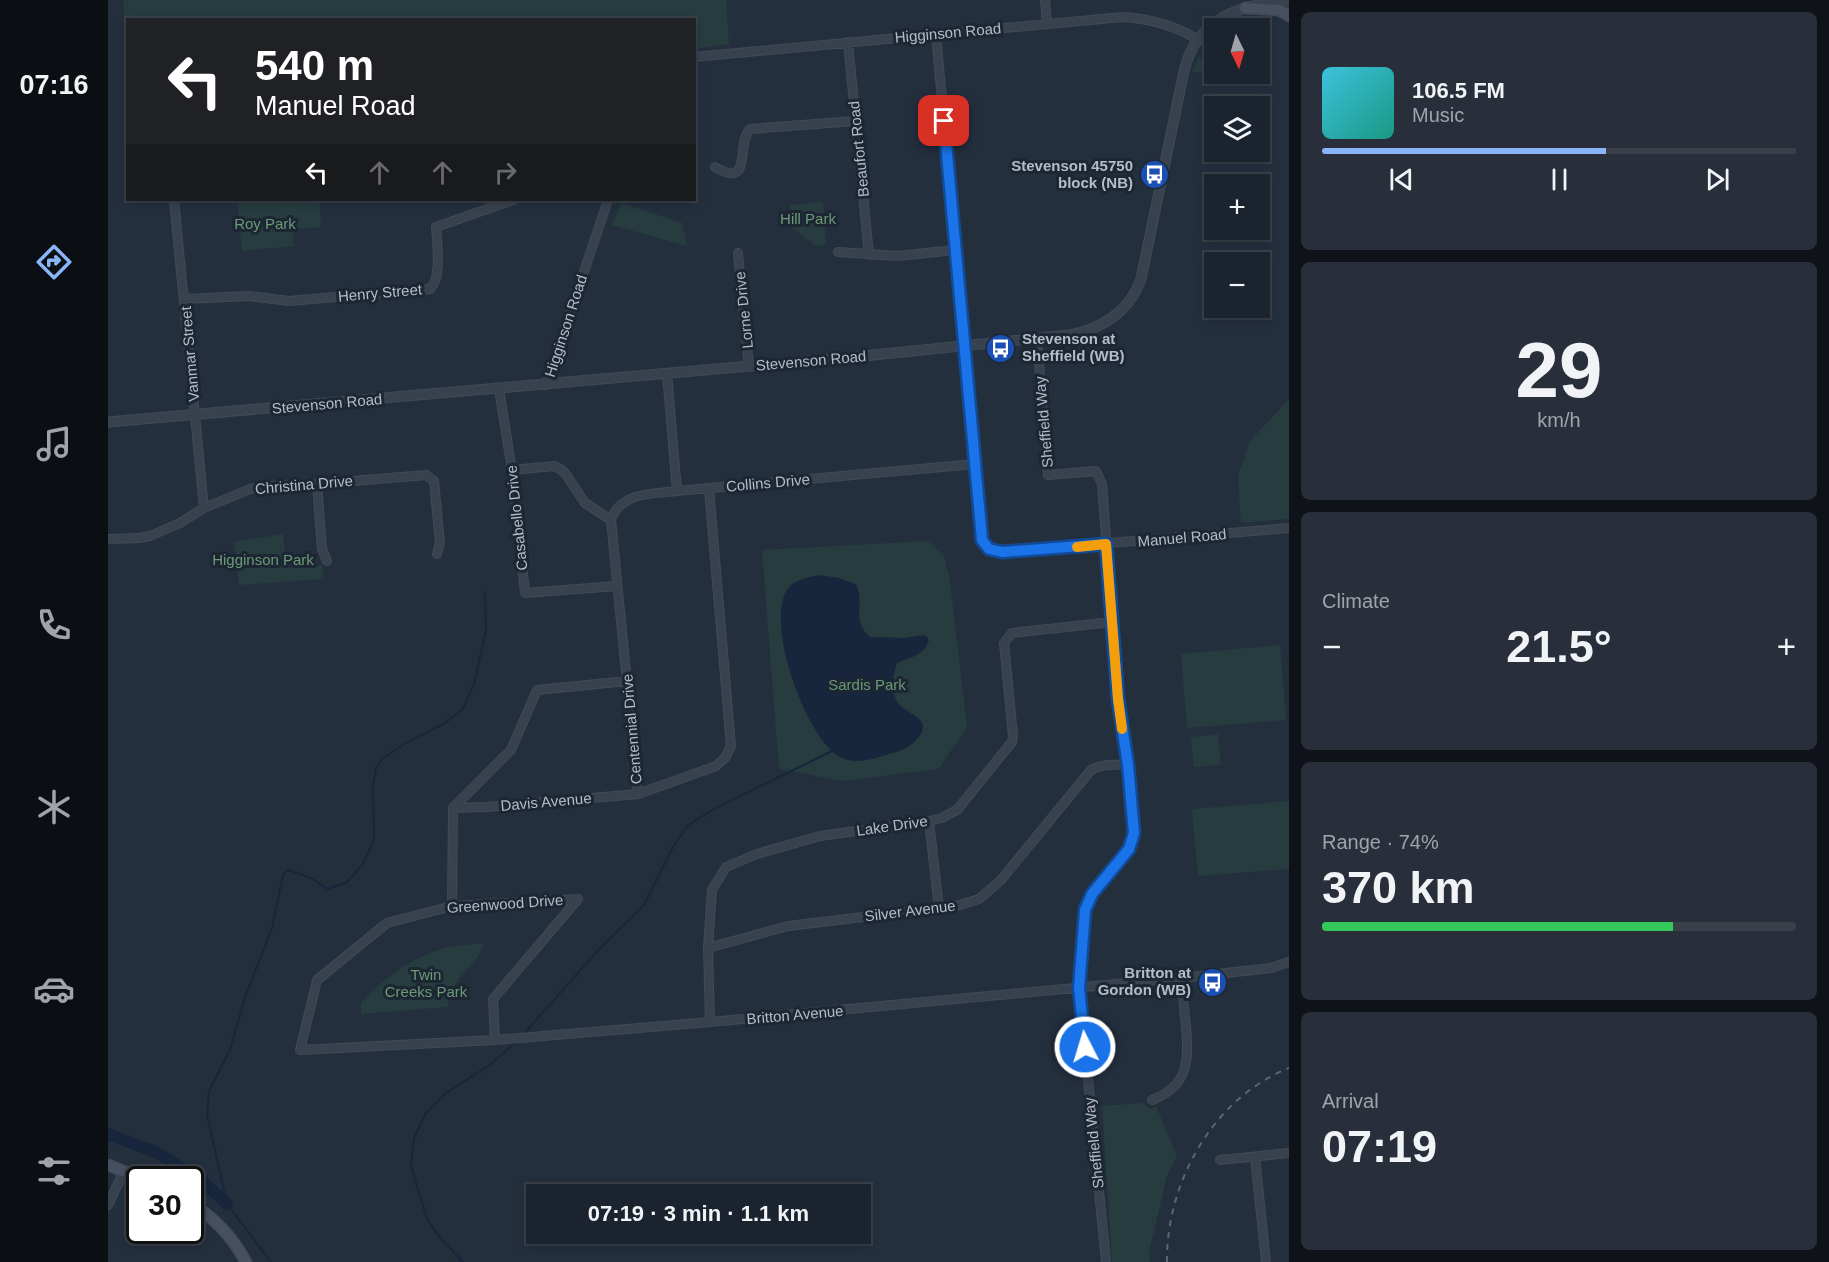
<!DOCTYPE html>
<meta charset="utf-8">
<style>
:root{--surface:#1b232e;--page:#282f3a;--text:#f1f3f6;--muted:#a0a4aa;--line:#39404a;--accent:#8ab4f8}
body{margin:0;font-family:Arial,sans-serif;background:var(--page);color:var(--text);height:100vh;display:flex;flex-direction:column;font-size:22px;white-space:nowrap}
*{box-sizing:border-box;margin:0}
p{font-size:20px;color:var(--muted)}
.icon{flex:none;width:33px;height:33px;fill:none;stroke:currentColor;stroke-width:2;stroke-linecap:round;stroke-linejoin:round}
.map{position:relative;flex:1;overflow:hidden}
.side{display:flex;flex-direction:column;gap:12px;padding:12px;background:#0f1319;width:540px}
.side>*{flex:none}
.guide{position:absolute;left:18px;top:18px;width:570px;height:183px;border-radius:0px;box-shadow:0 3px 9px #0003,0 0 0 2px var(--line);background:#202124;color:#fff;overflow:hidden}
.needle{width:39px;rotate:175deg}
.controls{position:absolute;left:1096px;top:18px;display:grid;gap:12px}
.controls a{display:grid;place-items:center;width:66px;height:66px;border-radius:0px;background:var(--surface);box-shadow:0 3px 9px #0003,0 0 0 2px var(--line);font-size:30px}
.speed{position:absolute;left:18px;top:1166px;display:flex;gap:12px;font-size:30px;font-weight:700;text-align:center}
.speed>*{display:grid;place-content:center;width:78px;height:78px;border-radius:50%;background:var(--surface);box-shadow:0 3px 9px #0003,0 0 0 2px var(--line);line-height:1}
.speed .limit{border:3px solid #111;border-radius:9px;background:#fff;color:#111}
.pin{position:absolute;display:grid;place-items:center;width:51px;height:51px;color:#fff;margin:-26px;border-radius:12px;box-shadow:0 3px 9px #0006}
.me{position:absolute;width:66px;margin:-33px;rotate:355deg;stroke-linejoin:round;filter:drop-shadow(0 0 4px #0008)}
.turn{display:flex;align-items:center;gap:21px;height:126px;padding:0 30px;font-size:27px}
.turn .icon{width:78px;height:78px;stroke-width:2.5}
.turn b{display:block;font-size:42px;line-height:51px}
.lanes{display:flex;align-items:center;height:57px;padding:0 30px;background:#0003;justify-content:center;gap:30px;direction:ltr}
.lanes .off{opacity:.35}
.big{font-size:45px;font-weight:800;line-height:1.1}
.side .card{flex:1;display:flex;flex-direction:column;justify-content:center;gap:9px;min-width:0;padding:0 21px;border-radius:9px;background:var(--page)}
.side .dial{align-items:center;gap:0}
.dial b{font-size:78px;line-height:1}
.song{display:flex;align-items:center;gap:18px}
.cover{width:72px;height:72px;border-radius:9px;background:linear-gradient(135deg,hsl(190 70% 55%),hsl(170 70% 35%))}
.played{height:6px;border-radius:3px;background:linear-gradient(90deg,var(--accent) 60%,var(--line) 60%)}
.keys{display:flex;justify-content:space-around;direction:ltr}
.heat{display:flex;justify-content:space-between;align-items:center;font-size:33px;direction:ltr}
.charge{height:9px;border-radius:4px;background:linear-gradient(90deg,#34c759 74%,var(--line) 0)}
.trip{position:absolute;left:418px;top:1184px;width:345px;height:60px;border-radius:0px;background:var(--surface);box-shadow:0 3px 9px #0003,0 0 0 2px var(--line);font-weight:800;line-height:60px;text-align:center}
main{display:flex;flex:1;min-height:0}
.dock{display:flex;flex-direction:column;width:108px;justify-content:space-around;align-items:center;background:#0b0e12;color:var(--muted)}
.dock .icon{width:42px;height:42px}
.dock .selected{color:var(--accent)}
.dock b{font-size:27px;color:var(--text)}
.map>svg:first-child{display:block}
</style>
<main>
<nav class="dock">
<b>07:16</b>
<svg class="icon selected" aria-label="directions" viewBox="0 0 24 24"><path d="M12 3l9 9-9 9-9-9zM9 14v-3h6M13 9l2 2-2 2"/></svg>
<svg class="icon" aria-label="music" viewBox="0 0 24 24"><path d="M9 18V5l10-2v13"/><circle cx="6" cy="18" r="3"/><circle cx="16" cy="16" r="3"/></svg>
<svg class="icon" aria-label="phone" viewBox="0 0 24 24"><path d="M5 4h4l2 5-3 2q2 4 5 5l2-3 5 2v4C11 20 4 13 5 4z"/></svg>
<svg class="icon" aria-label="climate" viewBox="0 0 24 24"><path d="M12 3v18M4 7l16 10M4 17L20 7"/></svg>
<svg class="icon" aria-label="car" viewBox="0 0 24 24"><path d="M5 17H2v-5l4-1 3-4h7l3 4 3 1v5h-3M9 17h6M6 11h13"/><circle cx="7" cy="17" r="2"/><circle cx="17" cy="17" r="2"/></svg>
<svg class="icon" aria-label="filters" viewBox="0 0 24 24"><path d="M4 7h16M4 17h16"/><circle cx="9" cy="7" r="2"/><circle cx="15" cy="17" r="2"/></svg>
</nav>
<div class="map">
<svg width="1181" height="1262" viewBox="0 0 1181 1262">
<rect width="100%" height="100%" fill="#242f3e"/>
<path fill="#263c3f" d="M 15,0 L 618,0 L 621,44 L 587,49 L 586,20 L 20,20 L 19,51 Z
M 1103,52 L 1107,58 L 1107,62 L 1104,62 L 1102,69 L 1106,70 L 1105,75 L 1085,72 L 1090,57 L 1100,60 Z
M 129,200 L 211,200 L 213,227 L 184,229 L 186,246 L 134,251 Z
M 715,202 L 718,245 L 708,246 L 684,228 L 682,205 Z
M 513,203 L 574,223 L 579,246 L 504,225 Z
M 1181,399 L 1181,519 L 1133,523 L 1130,476 L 1142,441 Z
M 175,534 L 179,568 L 214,565 L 216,579 L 131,585 L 126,542 Z
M 820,541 L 836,556 L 842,581 L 859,728 L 830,769 L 734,781 L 671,769 L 654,550 Z
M 1172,645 L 1178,720 L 1079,728 L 1073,654 Z
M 1110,734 L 1113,765 L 1086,767 L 1083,737 Z
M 1181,801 L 1181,869 L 1090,876 L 1084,809 Z
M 375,943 C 374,963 340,978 340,1007 L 253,1014 L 253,1003 C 273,980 303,958 333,949 C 346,945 361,945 375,943 Z
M 1034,1103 L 1043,1109 L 1048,1106 L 1069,1156 L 1059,1176 L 1041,1252 L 1042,1262 L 1004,1262 L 994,1106 Z"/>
<path fill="#17263c" d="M 711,575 L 731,578 L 748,584 C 758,603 742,619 762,637 L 796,638 L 817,635 L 821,640 C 816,656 803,657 789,663 C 785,676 782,691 790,703 C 797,713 820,717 814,732 C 808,745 793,751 781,754 C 766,759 747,765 732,757 C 698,738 657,624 679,590 C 686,579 699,578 711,575 Z"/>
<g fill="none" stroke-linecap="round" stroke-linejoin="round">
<path stroke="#17263c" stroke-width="2" d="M 414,1036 L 492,948 L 536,905 L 565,847 L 580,825 L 606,809 L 724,751
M 163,1262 L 119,1204 L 99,1115 L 101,1091 L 122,1050 L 136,1000 L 164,928 L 175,875 L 180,870 L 201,877 L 220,889 L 239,882 L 255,864 L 266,840 L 265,788 L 268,768 L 273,760 L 296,744 L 337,723 L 355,709 L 366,684 L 378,630 L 377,592
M 355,1262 L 331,1237 L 319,1219 L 303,1166 L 306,1138 L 318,1113 L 337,1094 L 383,1064 L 410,1040"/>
<path stroke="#17263c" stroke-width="12" d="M 0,1134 L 48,1152 L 92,1179 L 119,1204"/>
<defs>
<path id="minor" d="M 937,0 L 939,24
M 828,34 L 874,540 C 879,549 884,551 894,552 L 1181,528
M 740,42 L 761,255
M 586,57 L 1015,17 C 1042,19 1067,25 1090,40
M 607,167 C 646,190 627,144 642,129 L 748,121
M 66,200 L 96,508
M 730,252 L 789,256 L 847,250
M 630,253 L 641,367
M 77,299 L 141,296 L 181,301 L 322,289 C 334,278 329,244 328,227 L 405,200
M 929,338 L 940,475 L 988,471 L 994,484 L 1010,699 L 1026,823 C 1026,857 996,873 980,901 L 977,910 L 971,988 L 998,1262
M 559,374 L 569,491 L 867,464
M 438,385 L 500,200
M 391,389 L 404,470 L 417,593 L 509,586
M 404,470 L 446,466 L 452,469 L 457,473 L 477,503 L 503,520
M 209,484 L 214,549 L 219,561
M 569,491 C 544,494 512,492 503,520 L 530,794 L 608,766 L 617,758 L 623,746 L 601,489
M 0,539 L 31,538 L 42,536 L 72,523 L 96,508 L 142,489 L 160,486 L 209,484 L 318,475 L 326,481 L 332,543 L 329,554
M 345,808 L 378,807 L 530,794
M 821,821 L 831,908
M 344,906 L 345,808 L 403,750 L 429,690 L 519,681
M 600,948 L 680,926 L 831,908 L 852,905 L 871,899 L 893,880 L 983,770 C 995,763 1006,765 1019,765
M 602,1022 L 600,948 L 604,890 L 618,867 L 649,854 L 712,836 L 821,821 L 834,818 L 849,810 L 904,742 L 905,736 L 896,643 L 904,633 L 1004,622
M 387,1040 L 385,999 L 470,899 L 344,906 L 279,923 L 209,980 L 192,1050 L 387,1040 L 602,1022 L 1073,978 L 1163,968 L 1181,962
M 1044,1100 C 1081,1086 1081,1060 1078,1026 C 1076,1010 1075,994 1073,978
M 1147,1157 L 1158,1262
M 1112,1160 L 1181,1153
M 0,1205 L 16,1171"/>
<path id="tertiary" d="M 0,422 L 746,357 L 962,335 C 994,329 1022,311 1033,279 L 1076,71 C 1089,18 1132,4 1181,1"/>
<path id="secondary" d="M 1137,8 L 1171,10 L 1181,16
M 0,1165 L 35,1179
M 82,1203 C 106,1217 125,1238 138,1262"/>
</defs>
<use href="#minor" stroke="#414a57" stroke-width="10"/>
<use href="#tertiary" stroke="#414a57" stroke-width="11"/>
<use href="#secondary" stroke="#414a57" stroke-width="13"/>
<use href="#minor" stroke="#38414e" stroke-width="8"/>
<use href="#tertiary" stroke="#38414e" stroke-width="9"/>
<use href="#secondary" stroke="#465061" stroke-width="10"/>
<path stroke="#5a6575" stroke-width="2" stroke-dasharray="6 6" stroke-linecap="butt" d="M 1059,1262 C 1058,1183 1105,1098 1181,1068"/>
</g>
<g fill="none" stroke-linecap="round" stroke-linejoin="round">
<defs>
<path id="route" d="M 836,121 L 874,540 L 881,549 L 894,552 L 998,544 L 1010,699 L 1020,765 L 1026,833 L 1021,849 L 984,894 L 977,910 L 971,988 L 977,1047"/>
</defs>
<use href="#route" stroke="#114b97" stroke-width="15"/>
<use href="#route" stroke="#1a73e8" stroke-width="10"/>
<path stroke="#f59e0b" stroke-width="10" d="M 969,547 L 998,544 L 1010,699 L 1014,729"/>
</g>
<defs>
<symbol id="bus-disc" viewBox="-11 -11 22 22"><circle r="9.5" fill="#1a4fb4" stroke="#1d2633"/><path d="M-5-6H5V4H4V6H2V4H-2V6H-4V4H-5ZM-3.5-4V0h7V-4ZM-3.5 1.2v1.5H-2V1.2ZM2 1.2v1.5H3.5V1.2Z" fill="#fff"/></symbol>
</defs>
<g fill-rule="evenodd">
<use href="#bus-disc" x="1030" y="158" width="33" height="33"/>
<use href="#bus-disc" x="876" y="332" width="33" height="33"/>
<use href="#bus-disc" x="1088" y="966" width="33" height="33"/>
</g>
<g text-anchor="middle" stroke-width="6" stroke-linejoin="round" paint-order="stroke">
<g font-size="15" fill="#b4bcc9" stroke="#1d2633">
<text transform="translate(840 33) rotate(-5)" y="5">Higginson Road</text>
<text transform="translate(751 149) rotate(-96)" y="5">Beaufort Road</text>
<text transform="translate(272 293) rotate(-5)" y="5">Henry Street</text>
<text transform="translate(636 310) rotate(-96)" y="5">Lorne Drive</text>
<text transform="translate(458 326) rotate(-72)" y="5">Higginson Road</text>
<text transform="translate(82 354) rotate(-95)" y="5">Vanmar Street</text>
<text transform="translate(703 361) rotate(-5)" y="5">Stevenson Road</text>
<text transform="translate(219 404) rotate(-5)" y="5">Stevenson Road</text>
<text transform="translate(936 422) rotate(-95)" y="5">Sheffield Way</text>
<text transform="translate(660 483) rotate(-5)" y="5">Collins Drive</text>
<text transform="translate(196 485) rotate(-5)" y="5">Christina Drive</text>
<text transform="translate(409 518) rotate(-96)" y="5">Casabello Drive</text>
<text transform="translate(1074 538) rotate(-5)" y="5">Manuel Road</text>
<text transform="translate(524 729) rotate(-95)" y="5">Centennial Drive</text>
<text transform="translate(438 802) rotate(-5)" y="5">Davis Avenue</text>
<text transform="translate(784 826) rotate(-8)" y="5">Lake Drive</text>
<text transform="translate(397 904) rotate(-4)" y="5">Greenwood Drive</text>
<text transform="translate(802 911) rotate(-7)" y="5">Silver Avenue</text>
<text transform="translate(687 1015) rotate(-5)" y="5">Britton Avenue</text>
<text transform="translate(986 1143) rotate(-96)" y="5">Sheffield Way</text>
</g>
<g font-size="15" font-weight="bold" fill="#b4bcc9" stroke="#1d2633" text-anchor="end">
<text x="1025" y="171">Stevenson 45750<tspan x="1025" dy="17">block (NB)</tspan></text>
<text x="914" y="344" text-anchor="start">Stevenson at<tspan x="914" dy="17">Sheffield (WB)</tspan></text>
<text x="1083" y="978">Britton at<tspan x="1083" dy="17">Gordon (WB)</tspan></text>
</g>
<g font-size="15" fill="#6b9a76" stroke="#1d2633">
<text x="700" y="224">Hill Park</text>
<text x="157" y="229">Roy Park</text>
<text x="155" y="565">Higginson Park</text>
<text x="759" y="690">Sardis Park</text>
<text x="318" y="980">Twin<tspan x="318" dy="17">Creeks Park</tspan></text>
</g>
</g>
</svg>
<div class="controls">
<a><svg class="needle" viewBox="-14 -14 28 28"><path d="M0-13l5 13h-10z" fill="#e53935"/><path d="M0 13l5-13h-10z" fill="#a0a4aa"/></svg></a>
<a><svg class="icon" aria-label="layers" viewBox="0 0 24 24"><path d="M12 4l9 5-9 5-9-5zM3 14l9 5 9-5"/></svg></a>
<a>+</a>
<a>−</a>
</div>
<div class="speed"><div class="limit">30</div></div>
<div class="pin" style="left:836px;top:121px;background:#d93025"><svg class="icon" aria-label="arrive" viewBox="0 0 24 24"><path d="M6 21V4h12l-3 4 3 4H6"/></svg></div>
<svg class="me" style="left:977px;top:1047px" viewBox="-20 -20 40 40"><circle r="17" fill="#1a73e8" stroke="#fff" stroke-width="3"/><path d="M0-11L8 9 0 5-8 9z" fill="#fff"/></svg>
<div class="trip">07:19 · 3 min · 1.1 km</div>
<div class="guide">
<div class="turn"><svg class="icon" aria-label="left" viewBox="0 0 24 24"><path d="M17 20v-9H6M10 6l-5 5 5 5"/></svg><div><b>540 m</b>Manuel Road</div></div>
<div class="lanes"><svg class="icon" aria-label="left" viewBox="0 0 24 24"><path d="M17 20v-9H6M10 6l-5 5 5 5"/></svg><svg class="icon off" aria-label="ahead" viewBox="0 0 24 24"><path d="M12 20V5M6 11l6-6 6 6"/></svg><svg class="icon off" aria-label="ahead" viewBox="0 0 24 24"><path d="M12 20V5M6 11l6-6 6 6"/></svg><svg class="icon off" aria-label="right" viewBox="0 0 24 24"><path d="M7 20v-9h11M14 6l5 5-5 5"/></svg></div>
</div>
</div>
<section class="side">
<div class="card">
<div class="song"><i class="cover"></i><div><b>106.5 FM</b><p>Music</p></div></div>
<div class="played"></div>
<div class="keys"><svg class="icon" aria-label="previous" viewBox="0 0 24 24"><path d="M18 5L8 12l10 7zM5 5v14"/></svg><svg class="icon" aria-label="pause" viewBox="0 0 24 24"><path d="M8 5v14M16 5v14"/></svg><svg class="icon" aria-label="next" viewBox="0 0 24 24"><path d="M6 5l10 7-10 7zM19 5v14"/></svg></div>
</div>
<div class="card dial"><b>29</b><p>km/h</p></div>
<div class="card"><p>Climate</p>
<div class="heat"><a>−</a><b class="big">21.5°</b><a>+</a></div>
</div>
<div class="card"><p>Range · 74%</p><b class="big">370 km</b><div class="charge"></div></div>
<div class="card"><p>Arrival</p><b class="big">07:19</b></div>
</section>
</main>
